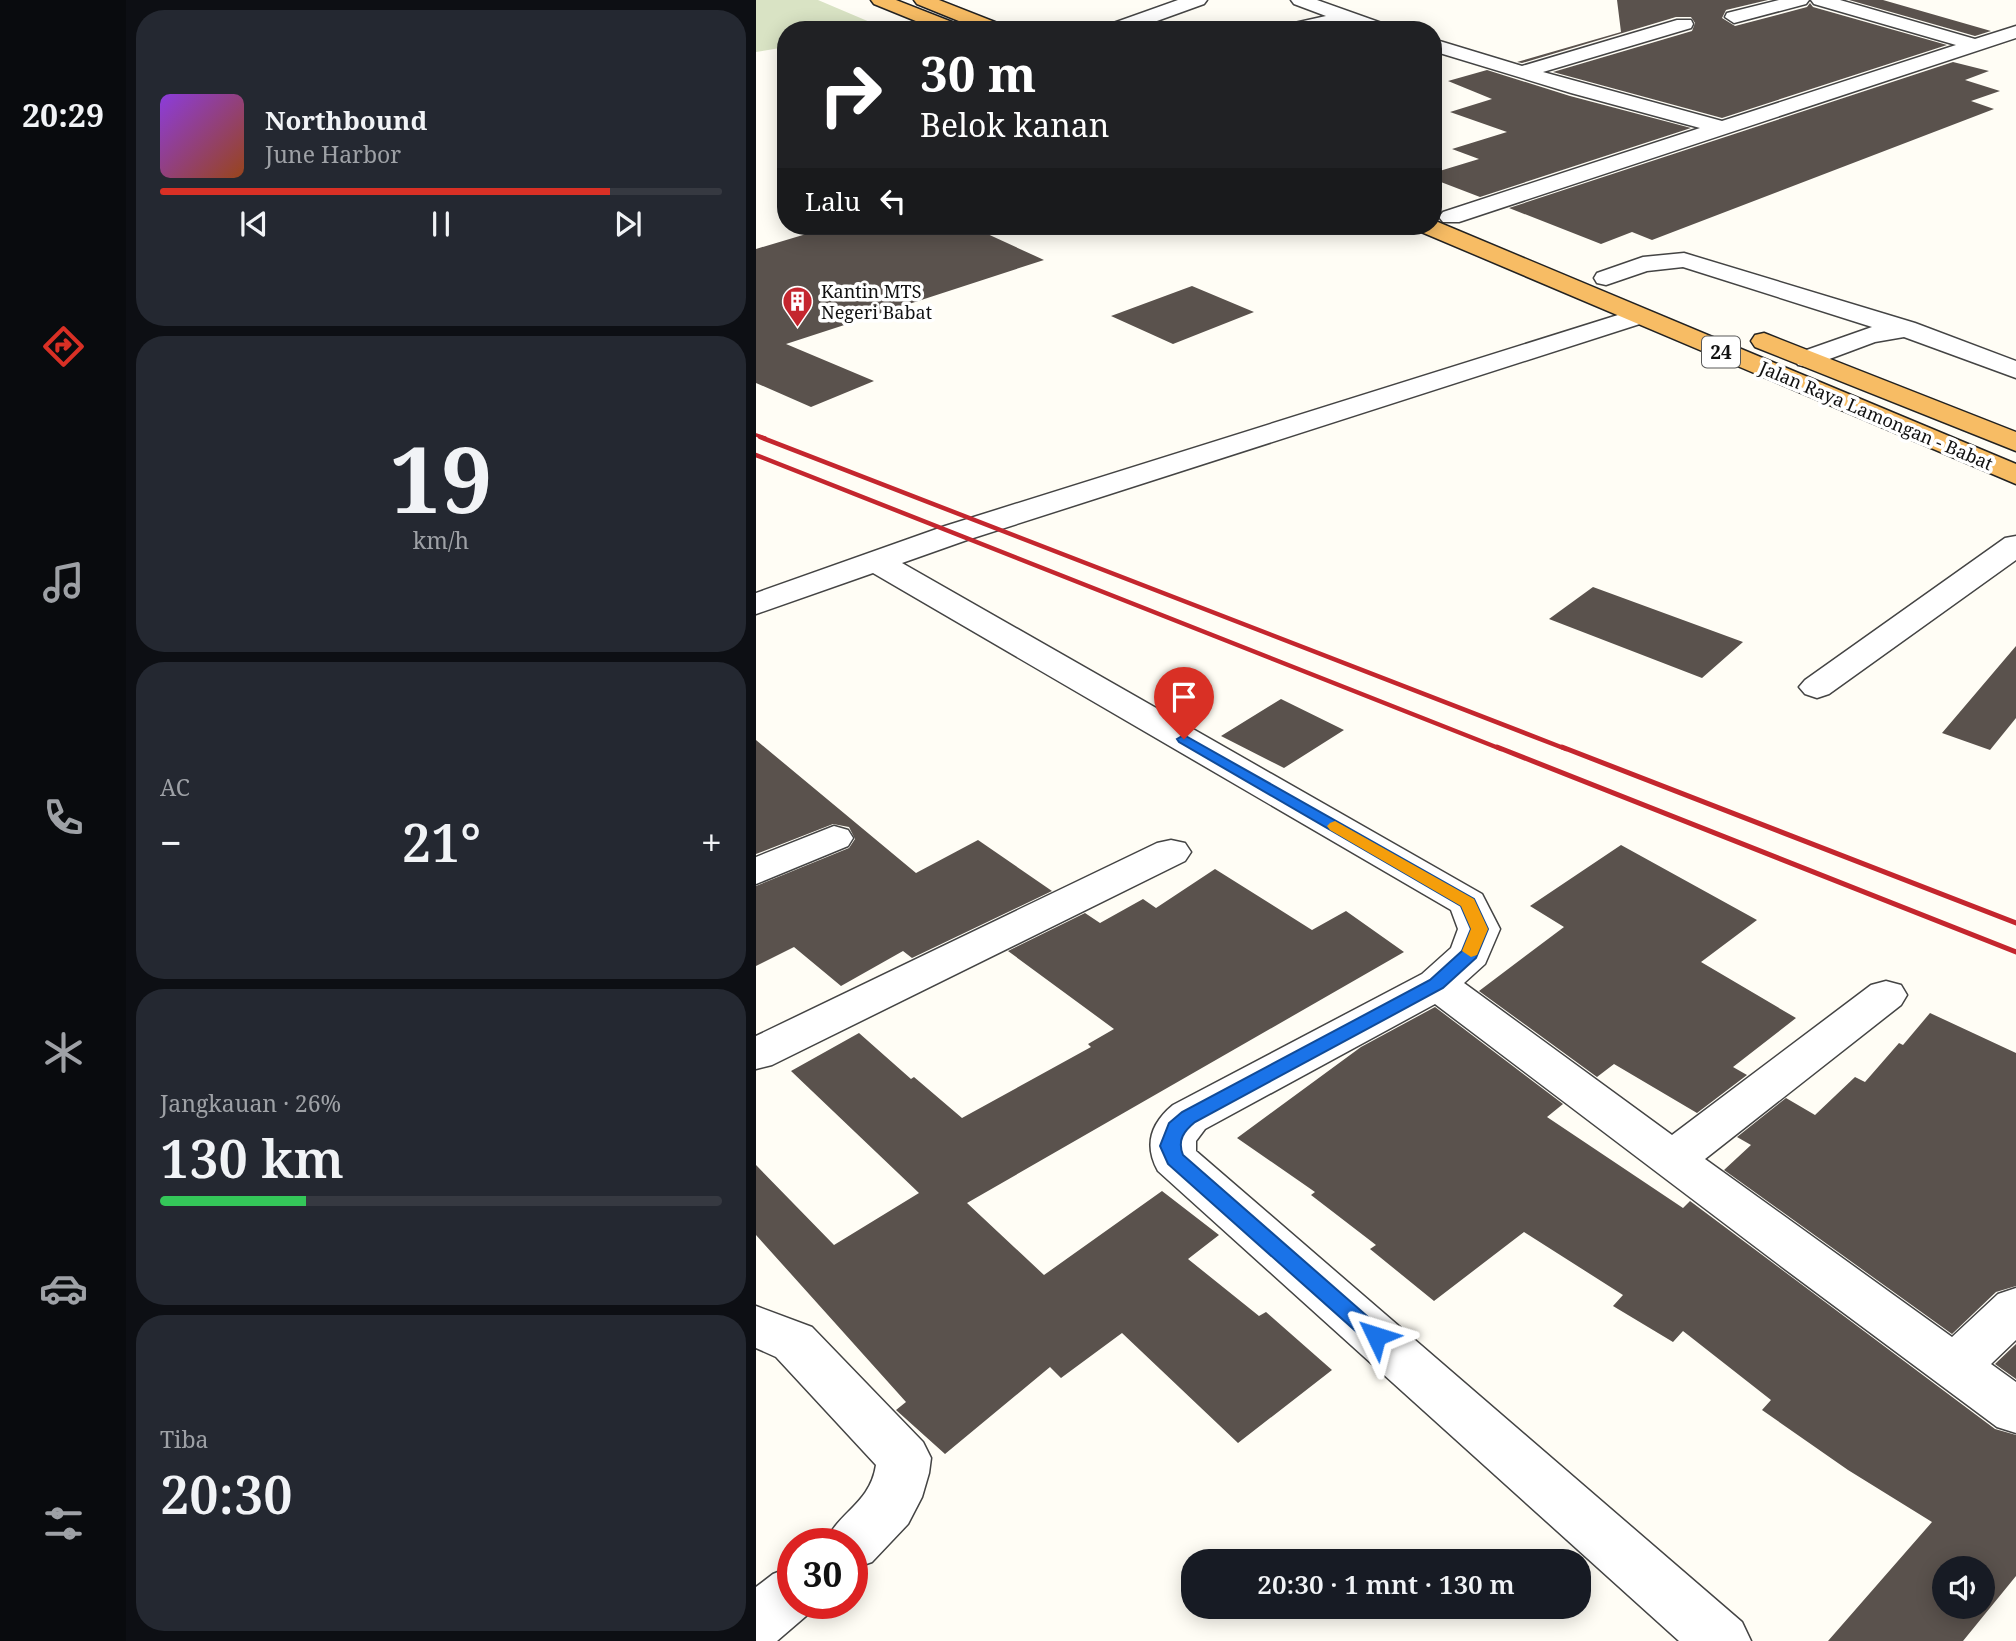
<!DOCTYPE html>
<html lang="id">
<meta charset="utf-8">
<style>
:root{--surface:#171b24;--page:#242831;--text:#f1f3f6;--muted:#9ea1a6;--line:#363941;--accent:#d93025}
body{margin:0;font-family:"Noto Serif",serif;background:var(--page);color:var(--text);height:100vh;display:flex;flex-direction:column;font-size:26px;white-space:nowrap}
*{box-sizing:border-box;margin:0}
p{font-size:23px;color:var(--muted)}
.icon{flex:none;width:38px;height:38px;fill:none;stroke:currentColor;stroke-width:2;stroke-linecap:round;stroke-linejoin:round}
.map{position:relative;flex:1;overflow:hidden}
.details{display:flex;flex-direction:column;gap:10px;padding:10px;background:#0d0f14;width:630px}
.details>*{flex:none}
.hud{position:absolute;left:21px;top:21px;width:665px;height:214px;border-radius:28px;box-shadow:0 4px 18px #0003;background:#202124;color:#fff;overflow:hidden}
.controls{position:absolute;left:1176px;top:1556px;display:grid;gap:14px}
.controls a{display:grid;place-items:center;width:63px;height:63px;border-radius:50%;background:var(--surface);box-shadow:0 4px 18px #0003;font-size:35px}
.speed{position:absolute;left:21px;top:1528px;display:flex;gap:14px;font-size:35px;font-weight:700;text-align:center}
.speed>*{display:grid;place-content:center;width:91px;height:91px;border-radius:50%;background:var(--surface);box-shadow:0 4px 18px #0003;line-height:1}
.speed .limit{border:10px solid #d22;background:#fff;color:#111}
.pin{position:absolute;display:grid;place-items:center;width:60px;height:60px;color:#fff;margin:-72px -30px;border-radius:50% 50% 50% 0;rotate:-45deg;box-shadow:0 0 7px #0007}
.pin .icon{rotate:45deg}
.me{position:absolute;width:77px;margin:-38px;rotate:311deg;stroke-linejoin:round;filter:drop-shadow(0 0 5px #0008)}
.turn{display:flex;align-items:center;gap:24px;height:147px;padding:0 28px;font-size:32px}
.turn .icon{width:91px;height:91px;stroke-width:2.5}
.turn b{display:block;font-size:49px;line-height:60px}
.then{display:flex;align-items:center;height:66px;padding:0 28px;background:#0003;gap:14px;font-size:26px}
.big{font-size:52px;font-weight:600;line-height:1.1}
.details .widget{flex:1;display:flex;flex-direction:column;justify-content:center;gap:10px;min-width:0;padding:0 24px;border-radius:28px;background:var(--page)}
.details .dial{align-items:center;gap:0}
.dial b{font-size:91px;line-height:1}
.song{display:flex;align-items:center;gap:21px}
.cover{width:84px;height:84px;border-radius:10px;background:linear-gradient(135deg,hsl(270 70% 55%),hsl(20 70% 35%))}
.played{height:7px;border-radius:4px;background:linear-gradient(90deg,var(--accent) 80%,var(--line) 80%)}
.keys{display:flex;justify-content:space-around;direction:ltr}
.heat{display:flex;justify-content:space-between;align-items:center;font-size:38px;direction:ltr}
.charge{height:10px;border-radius:5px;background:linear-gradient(90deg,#34c759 26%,var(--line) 0)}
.trip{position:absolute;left:425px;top:1549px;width:410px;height:70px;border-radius:28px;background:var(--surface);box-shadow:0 4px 18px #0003;font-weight:600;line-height:70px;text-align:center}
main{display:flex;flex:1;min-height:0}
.dock{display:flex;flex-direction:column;width:126px;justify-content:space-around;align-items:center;background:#090b0e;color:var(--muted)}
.dock .icon{width:49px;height:49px}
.dock .on{color:var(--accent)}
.dock b{font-size:32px;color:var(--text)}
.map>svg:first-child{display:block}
</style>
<main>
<nav class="dock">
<b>20:29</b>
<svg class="icon on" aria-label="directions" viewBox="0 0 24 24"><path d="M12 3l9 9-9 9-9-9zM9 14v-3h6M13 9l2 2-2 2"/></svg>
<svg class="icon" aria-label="music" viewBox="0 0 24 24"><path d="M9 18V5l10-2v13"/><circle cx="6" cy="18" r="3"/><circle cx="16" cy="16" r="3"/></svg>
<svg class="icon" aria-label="phone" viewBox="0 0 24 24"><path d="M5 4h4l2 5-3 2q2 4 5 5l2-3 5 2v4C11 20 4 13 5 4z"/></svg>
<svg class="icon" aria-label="climate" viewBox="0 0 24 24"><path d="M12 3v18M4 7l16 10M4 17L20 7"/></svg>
<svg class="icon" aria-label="car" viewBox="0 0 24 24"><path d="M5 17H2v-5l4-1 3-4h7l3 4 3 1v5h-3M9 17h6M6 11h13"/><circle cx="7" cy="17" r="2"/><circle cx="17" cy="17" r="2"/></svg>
<svg class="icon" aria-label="filters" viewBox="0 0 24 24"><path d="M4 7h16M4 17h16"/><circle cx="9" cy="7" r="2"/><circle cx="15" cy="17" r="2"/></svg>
</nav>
<section class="details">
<div class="widget">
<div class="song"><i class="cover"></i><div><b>Northbound</b><p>June Harbor</p></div></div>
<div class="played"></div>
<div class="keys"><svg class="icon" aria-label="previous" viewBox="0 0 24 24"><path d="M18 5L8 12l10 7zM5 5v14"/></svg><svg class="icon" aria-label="pause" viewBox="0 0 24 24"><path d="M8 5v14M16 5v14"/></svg><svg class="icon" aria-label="next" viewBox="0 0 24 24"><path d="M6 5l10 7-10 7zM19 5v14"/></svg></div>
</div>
<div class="widget dial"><b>19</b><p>km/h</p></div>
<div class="widget"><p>AC</p>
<div class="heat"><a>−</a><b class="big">21°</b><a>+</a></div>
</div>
<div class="widget"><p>Jangkauan · 26%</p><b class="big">130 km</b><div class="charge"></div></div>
<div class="widget"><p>Tiba</p><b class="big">20:30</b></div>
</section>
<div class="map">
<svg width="1260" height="1641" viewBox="0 0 1260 1641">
<rect width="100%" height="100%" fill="#fffdf5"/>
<path fill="#d9e3c4" d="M 0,0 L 62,0 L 128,28 L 30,30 L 30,47 L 0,52 Z"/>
<path fill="#5a524d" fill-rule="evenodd" d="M 861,0 L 1012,0 L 970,10 L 966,18 L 979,26 L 1051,7 L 1054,3 L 1057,7 L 1191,45 L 966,118 L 797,72 L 936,31 L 939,23 L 935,17 L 920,17 L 766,63 L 761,62 L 865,32 Z
M 1093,0 L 1127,0 L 1235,31 L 1219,36 Z
M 1197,62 L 1233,71 L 1209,80 L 1244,91 L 1215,101 L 1238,109 L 896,240 L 876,232 L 845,244 L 753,208 Z
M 731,70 L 814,96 L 935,128 L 724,197 L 677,179 L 677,173 L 723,159 L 696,149 L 751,132 L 694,112 L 736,99 L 692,81 Z
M 77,226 L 214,226 L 288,260 L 30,344 L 118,381 L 55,407 L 0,383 L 0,249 Z
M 436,286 L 498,312 L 417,344 L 355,316 Z
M 837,587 L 987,642 L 946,678 L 793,619 Z
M 1260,646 L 1260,718 L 1234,750 L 1186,733 Z
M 525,699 L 588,730 L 528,768 L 465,736 Z
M 0,740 L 160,873 L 222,840 L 296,891 L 156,958 L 147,951 L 85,986 L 38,947 L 0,966 L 0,886 L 93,848 L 99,839 L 93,827 L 77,824 L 0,854 Z
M 865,845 L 1001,920 L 945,962 L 1040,1018 L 977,1067 L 991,1075 L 941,1113 L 858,1064 L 841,1077 L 723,991 L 808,927 L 774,906 Z
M 459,869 L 556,930 L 590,911 L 648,952 L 211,1203 L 288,1275 L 406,1191 L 463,1235 L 432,1259 L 503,1316 L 510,1312 L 576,1370 L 482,1443 L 366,1333 L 305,1378 L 294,1367 L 189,1454 L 140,1410 L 150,1402 L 0,1235 L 0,1165 L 78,1245 L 163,1193 L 35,1071 L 103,1033 L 155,1079 L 158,1077 L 206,1118 L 335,1047 L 332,1044 L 358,1029 L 252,951 L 329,913 L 344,923 L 387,899 L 400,908 Z
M 679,1007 L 807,1104 L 791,1117 L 927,1208 L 934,1201 L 1239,1429 L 1260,1435 L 1260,1576 L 1207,1641 L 1072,1641 L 1176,1522 L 1092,1470 L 1006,1410 L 1015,1400 L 927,1331 L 917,1342 L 857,1306 L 867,1295 L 768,1232 L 678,1301 L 614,1249 L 620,1245 L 555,1195 L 559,1192 L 481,1138 L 605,1047 ZM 1188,1568 L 1227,1568 L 1227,1606 L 1188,1606 Z
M 1174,1013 L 1260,1053 L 1260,1286 L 1240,1292 L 1196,1334 L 968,1170 L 995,1145 L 981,1137 L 1030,1098 L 1059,1115 L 1099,1077 L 1109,1082 L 1143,1043 L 1147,1045 Z
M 1260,1344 L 1260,1379 L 1239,1364 Z"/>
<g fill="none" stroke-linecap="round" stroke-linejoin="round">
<defs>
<path id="minor" d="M 422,0 L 451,0 L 448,4 L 376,30 L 347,30 L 349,26 Z
M 535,0 L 561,0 L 634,26 L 636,30 L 609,30 L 589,23 L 558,30 L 523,30 L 525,26 L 570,16 L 538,4 Z
M 1023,0 L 1053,0 L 1050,4 L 978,23 L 969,17 L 971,13 Z
M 1055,0 L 1084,0 L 1219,39 L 1260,26 L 1260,38 L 703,222 L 687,222 L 683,217 L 687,212 L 944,128 L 815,93 L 677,51 L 677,39 L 766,66 L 921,20 L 935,20 L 937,24 L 935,28 L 787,72 L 966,121 L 1200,45 L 1058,4 Z
M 928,253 L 1159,323 L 1260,361 L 1260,378 L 1148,337 L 1119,342 L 1052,367 L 1042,365 L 1039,359 L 1042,353 L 1116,327 L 927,267 L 891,271 L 850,285 L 841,283 L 838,278 L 841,273 L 887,257 Z
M 881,309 L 890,312 L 894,317 L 890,322 L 211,540 L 146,563 L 726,894 L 744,929 L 729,964 L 708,983 L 916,1135 L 1115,985 L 1130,981 L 1145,985 L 1151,995 L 1145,1005 L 949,1159 L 1196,1337 L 1242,1294 L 1260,1288 L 1260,1340 L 1235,1364 L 1260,1382 L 1260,1433 L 1241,1427 L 1030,1270 L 679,1004 L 449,1129 L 440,1141 L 440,1151 L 986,1622 L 995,1641 L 923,1641 L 402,1171 C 388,1146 394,1124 417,1105 L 666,974 L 695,948 L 702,929 L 695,910 L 117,573 L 0,614 L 0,593 L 189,526 Z
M 1260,536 L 1260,560 L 1073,694 L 1061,698 L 1049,694 L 1043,687 L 1049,680 L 1249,538 Z
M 78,826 L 92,830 L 97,838 L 92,846 L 0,884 L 0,857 Z
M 415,840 L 429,843 L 435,852 L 429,861 L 16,1065 L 0,1069 L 0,1036 L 401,843 Z
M 0,1306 L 56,1327 L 167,1442 L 175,1458 L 173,1473 L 166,1497 L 152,1524 L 116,1562 L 96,1569 L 96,1544 L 68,1544 C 83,1511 114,1504 120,1465 L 20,1357 L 0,1348 Z
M 37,1566 L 37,1603 L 61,1603 L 57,1610 L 21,1641 L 0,1641 L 0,1587 L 17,1574 Z"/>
<path id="trunk" d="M 115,0 L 140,0 L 196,22 L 198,26 L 196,30 L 182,30 L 118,4 Z
M 158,0 L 183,0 L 249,26 L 251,30 L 225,30 L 161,4 Z
M 677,220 L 1260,464 L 1260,484 L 663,231 L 659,226 L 677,226 Z
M 1008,333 L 1260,432 L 1260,451 L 999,347 L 995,341 L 999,335 Z"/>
</defs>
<use href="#minor" stroke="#444" stroke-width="3"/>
<use href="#trunk" stroke="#222" stroke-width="3"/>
<use href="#minor" fill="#fff" fill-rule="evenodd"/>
<use href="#trunk" fill="#f7bc64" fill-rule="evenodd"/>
<path stroke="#c4262e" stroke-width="3.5" d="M 0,435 L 9,438"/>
<path stroke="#c4262e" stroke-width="4.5" d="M 4,437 L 810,749
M 0,455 L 745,749"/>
<path stroke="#c4262e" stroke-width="5" d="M 741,747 L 1260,952
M 806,747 L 1260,923"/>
</g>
<path fill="#1a73e8" stroke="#114b97" stroke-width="2" d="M 428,735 L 718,899 L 732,929 L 720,958 L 687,988 L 439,1122 C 428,1131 421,1140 427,1155 L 627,1330 L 630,1336 L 627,1342 L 620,1344 L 612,1342 L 412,1164 L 404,1146 L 413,1123 L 426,1112 L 674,980 L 706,951 L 715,929 L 705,906 L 423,742 L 421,739 Z"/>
<path fill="#f59e0b" d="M 579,821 L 718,899 L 732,929 L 721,955 L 715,957 L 706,951 L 715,929 L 705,906 L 574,830 L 571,826 L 574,823 Z"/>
<defs>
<symbol id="building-pin" viewBox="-11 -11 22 30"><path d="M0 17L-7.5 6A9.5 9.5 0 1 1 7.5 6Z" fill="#c4262e" stroke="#fff"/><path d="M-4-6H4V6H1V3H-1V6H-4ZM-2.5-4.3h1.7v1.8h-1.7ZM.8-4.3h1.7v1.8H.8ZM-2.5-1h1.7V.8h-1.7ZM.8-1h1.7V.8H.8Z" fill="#fff"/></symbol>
</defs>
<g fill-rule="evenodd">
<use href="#building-pin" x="24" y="284" width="35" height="47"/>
</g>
<g text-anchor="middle" stroke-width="7" stroke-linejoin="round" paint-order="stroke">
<g font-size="18" fill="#111" stroke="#fff" text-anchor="start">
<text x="65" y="298">Kantin MTS<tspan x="65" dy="21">Negeri Babat</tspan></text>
</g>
<g font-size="18" fill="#111" stroke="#fff">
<text transform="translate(1120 416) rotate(23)" y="6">Jalan Raya Lamongan - Babat</text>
</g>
<rect fill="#fff" stroke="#585858" stroke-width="2" x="946" y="336.5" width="38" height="31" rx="5"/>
<g font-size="19" font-weight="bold" fill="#111">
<text x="965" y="359">24</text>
</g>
</g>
</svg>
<div class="controls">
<a><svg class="icon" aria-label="sound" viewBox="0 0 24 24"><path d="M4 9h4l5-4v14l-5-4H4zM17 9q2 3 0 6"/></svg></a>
</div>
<div class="speed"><div class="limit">30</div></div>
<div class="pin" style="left:428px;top:739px;background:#d93025"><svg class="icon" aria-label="arrive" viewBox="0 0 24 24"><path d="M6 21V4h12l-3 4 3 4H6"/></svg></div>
<svg class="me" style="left:620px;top:1336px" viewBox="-20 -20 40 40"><path d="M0-17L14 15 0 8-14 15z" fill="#1a73e8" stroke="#fff" stroke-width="4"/></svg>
<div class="trip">20:30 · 1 mnt · 130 m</div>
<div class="hud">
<div class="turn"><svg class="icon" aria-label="right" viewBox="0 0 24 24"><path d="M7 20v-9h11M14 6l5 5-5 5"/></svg><div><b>30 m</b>Belok kanan</div></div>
<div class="then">Lalu<svg class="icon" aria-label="left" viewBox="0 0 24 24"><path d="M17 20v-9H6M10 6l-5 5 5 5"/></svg></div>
</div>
</div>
</main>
